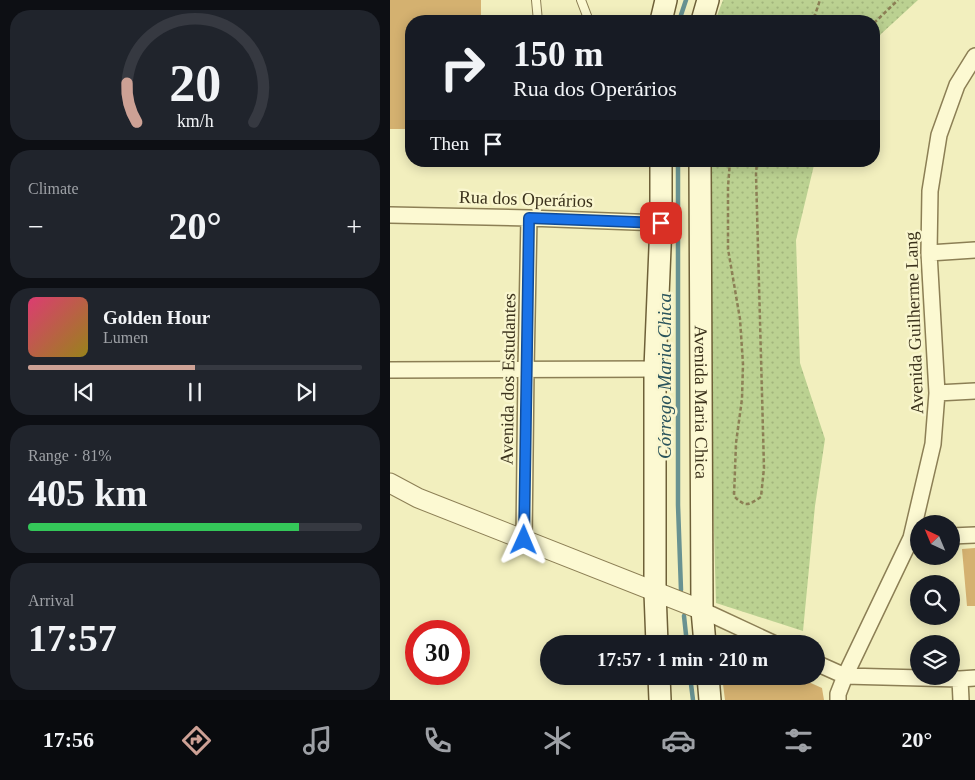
<!DOCTYPE html>
<meta charset="utf-8">
<style>
:root{--surface:#171b24;--page:#20242c;--text:#f1f3f6;--muted:#9ea1a6;--line:#363941;--accent:#cda195}
body{margin:0;font-family:"Times New Roman",serif;background:var(--page);color:var(--text);height:100vh;display:flex;flex-direction:column;font-size:19px;white-space:nowrap}
*{box-sizing:border-box;margin:0}
p{font-size:16px;color:var(--muted)}
.icon{flex:none;width:28px;height:28px;fill:none;stroke:currentColor;stroke-width:2;stroke-linecap:round;stroke-linejoin:round}
.map{position:relative;flex:1;overflow:hidden}
.panel{display:flex;flex-direction:column;gap:10px;padding:10px;background:#0d0f14;width:390px}
.panel>*{flex:none}
.guide{position:absolute;left:15px;top:15px;width:475px;height:152px;border-radius:20px;box-shadow:0 2px 12px #0003;background:#171b24;color:var(--text);overflow:hidden}
.needle{width:32px;rotate:316deg}
.fabs{position:absolute;left:520px;top:515px;display:grid;gap:10px}
.fabs a{display:grid;place-items:center;width:50px;height:50px;border-radius:50%;background:var(--surface);box-shadow:0 2px 12px #0003;font-size:25px}
.speed{position:absolute;left:15px;top:620px;display:flex;gap:10px;font-size:25px;font-weight:700;text-align:center}
.speed>*{display:grid;place-content:center;width:65px;height:65px;border-radius:50%;background:var(--surface);box-shadow:0 2px 12px #0003;line-height:1}
.speed .limit{border:8px solid #d22;background:#fff;color:#111}
.pin{position:absolute;display:grid;place-items:center;width:42px;height:42px;color:#fff;margin:-21px;border-radius:10px;box-shadow:0 2px 8px #0006}
.me{position:absolute;width:55px;margin:-28px;rotate:1deg;stroke-linejoin:round;filter:drop-shadow(0 0 4px #0008)}
.turn{display:flex;align-items:center;gap:18px;height:105px;padding:0 25px;font-size:22px}
.turn .icon{width:65px;height:65px;stroke-width:2.5}
.turn b{display:block;font-size:35px;line-height:42px}
.then{display:flex;align-items:center;height:48px;padding:0 25px;background:#0003;gap:10px;font-size:19px}
.big{font-size:38px;font-weight:700;line-height:1.1}
.panel .card{flex:1;display:flex;flex-direction:column;justify-content:center;gap:8px;min-width:0;padding:0 18px;border-radius:20px;background:var(--page)}
.panel .dial{align-items:center;gap:0}
.dial svg{height:130px;overflow:visible;fill:none;stroke:var(--line);stroke-width:7;stroke-linecap:round;text-anchor:middle}
.dial text{fill:var(--text);stroke:none}
.song{display:flex;align-items:center;gap:15px}
.cover{width:60px;height:60px;border-radius:8px;background:linear-gradient(135deg,hsl(340 70% 55%),hsl(50 70% 35%))}
.played{height:5px;border-radius:2px;background:linear-gradient(90deg,var(--accent) 50%,var(--line) 50%)}
.keys{display:flex;justify-content:space-around;direction:ltr}
.heat{display:flex;justify-content:space-between;align-items:center;font-size:28px;direction:ltr}
.charge{height:8px;border-radius:4px;background:linear-gradient(90deg,#34c759 81%,var(--line) 0)}
.trip{position:absolute;left:150px;top:635px;width:285px;height:50px;border-radius:25px;background:var(--surface);box-shadow:0 2px 12px #0003;font-weight:700;line-height:50px;text-align:center}
.tabs{display:flex;height:80px;justify-content:space-around;align-items:center;background:#090b0e;color:var(--muted)}
.tabs .icon{width:35px;height:35px}
.tabs .active{color:var(--accent)}
.tabs b{font-size:22px;color:var(--text)}
main{display:flex;flex:1;min-height:0}
.map>svg:first-child{display:block}
</style>
<main>
<section class="panel">
<div class="card dial"><svg viewBox="0 0 100 80">
<path d="M14 69A42 42 0 1 1 86 69"/>
<path d="M14 69A42 42 0 0 1 8 45" stroke="#cda195"/>
<text x="50" y="56" font-size="32" font-weight="700">20</text>
<text x="50" y="72" font-size="11">km/h</text>
</svg></div>
<div class="card"><p>Climate</p>
<div class="heat"><a>−</a><b class="big">20°</b><a>+</a></div>
</div>
<div class="card">
<div class="song"><i class="cover"></i><div><b>Golden Hour</b><p>Lumen</p></div></div>
<div class="played"></div>
<div class="keys"><svg class="icon" aria-label="previous" viewBox="0 0 24 24"><path d="M18 5L8 12l10 7zM5 5v14"/></svg><svg class="icon" aria-label="pause" viewBox="0 0 24 24"><path d="M8 5v14M16 5v14"/></svg><svg class="icon" aria-label="next" viewBox="0 0 24 24"><path d="M6 5l10 7-10 7zM19 5v14"/></svg></div>
</div>
<div class="card"><p>Range · 81%</p><b class="big">405 km</b><div class="charge"></div></div>
<div class="card"><p>Arrival</p><b class="big">17:57</b></div>
</section>
<div class="map">
<svg width="585" height="700" viewBox="0 0 585 700">
<defs>
<pattern id="grass-dots" width="8" height="8" patternUnits="userSpaceOnUse" patternTransform="scale(1.25)"><rect width="8" height="8" fill="#bbd191"/><path d="M2 2h.1M6 6h.1" fill="none" stroke="#a2b47c" stroke-width="1.8" stroke-linecap="round"/></pattern>
</defs>
<rect width="100%" height="100%" fill="#f2efbe"/>
<path fill="url(#grass-dots)" d="M 333,0 L 528,0 L 491,34 L 484,44 L 484,21 L 325,21 Z
M 322,161 L 425,161 L 406,240 L 410,363 L 435,439 L 425,506 L 413,631 L 326,603 L 320,389 Z"/>
<g fill="none" stroke-linecap="round" stroke-linejoin="round">
<path stroke="#689291" stroke-width="4.5" d="M 289,21 L 296,0
M 288,161 L 288,505 L 291,590
M 294,616 L 297,644
M 300,676 L 303,700"/>
</g>
<path fill="#d4b170" d="M 0,0 L 91,0 L 91,21 L 21,21 L 21,129 L 0,129 Z
M 585,548 L 585,606 L 577,606 L 572,549 Z
M 332,676 L 405,676 L 432,688 L 434,700 L 335,700 Z"/>
<g fill="none" stroke-linecap="round" stroke-linejoin="round">
<defs>
<path id="service" d="M 146,0 L 148,21
M 191,0 L 199,21"/>
<path id="minor" d="M 0,215 L 139,218 L 271,223
M 539,253 L 585,250
M 0,370 L 265,369
M 547,393 L 585,391
M 561,536 L 585,535
M 134,540 L 136,369 L 139,218
M 312,610 L 385,644
M 426,663 L 455,676 L 570,679 L 585,678
M 570,679 L 571,700
M 448,700 L 448,694 L 455,676 L 521,538 L 543,444 L 547,393 L 539,253 L 540,191 L 549,135 L 567,85 L 585,56"/>
<path id="tertiary" d="M 0,483 L 28,498 L 312,610"/>
<g id="secondary">
<path d="M 271,21 L 276,0"/>
<path d="M 312,21 L 318,0"/>
<path id="s1" d="M 310,161 L 312,610 L 315,644"/>
<path d="M 267,644 L 265,592 L 265,369 L 271,223 L 271,161"/>
<path d="M 269,676 L 270,700"/>
<path d="M 318,676 L 320,700"/>
</g>
</defs>
<use href="#service" stroke="#8c7f55" stroke-width="10"/>
<use href="#minor" stroke="#8c7f55" stroke-width="18"/>
<use href="#tertiary" stroke="#8c7f55" stroke-width="21"/>
<use href="#secondary" stroke="#6e6038" stroke-width="24"/>
<path stroke="#8c7f55" stroke-width="2.5" stroke-dasharray="4 2.5" stroke-linecap="butt" d="M 418,21 L 425,15 L 430,0
M 484,23 L 508,0
M 340,161 L 338,187 L 338,249 L 350,319 L 353,364 L 352,399 L 346,443 L 344,496 C 356,508 358,505 371,497 L 374,468 L 366,174 L 367,161"/>
<use href="#service" stroke="#fcf9d2" stroke-width="8"/>
<use href="#minor" stroke="#fcf9d2" stroke-width="15"/>
<use href="#tertiary" stroke="#fcf9d2" stroke-width="19"/>
<use href="#secondary" stroke="#fcf9d2" stroke-width="21"/>
</g>
<g fill="none" stroke-linecap="round" stroke-linejoin="round">
<defs>
<path id="route" d="M 134,540 L 139,218 L 271,223"/>
</defs>
<use href="#route" stroke="#114b97" stroke-width="12"/>
<use href="#route" stroke="#1a73e8" stroke-width="9"/>
</g>
<g text-anchor="middle" stroke-width="5" stroke-linejoin="round" paint-order="stroke">
<g font-size="18" fill="#3a311b" stroke="#f9f6ce">
<text transform="translate(136 199) rotate(2)" y="6">Rua dos Operários</text>
<text transform="translate(524 323) rotate(-92)" y="6">Avenida Guilherme Lang</text>
<text transform="translate(118 379) rotate(-89)" y="6">Avenida dos Estudantes</text>
<text dy="6" stroke="none"><textPath href="#s1" startOffset="241">Avenida Maria Chica</textPath></text>
</g>
<g font-size="19" font-style="italic" fill="#29535b" stroke="#f9f6ce">
<text transform="translate(274 376) rotate(-90)" y="7">Córrego Maria Chica</text>
</g>
</g>
</svg>
<div class="fabs">
<a><svg class="needle" viewBox="-14 -14 28 28"><path d="M0-13l5 13h-10z" fill="#e53935"/><path d="M0 13l5-13h-10z" fill="#9ea1a6"/></svg></a>
<a><svg class="icon" aria-label="search" viewBox="0 0 24 24"><circle cx="10" cy="10" r="6"/><path d="M15 15l6 6"/></svg></a>
<a><svg class="icon" aria-label="layers" viewBox="0 0 24 24"><path d="M12 4l9 5-9 5-9-5zM3 14l9 5 9-5"/></svg></a>
</div>
<div class="speed"><div class="limit">30</div></div>
<div class="pin" style="left:271px;top:223px;background:#d93025"><svg class="icon" aria-label="arrive" viewBox="0 0 24 24"><path d="M6 21V4h12l-3 4 3 4H6"/></svg></div>
<svg class="me" style="left:134px;top:540px" viewBox="-20 -20 40 40"><path d="M0-17L14 15 0 8-14 15z" fill="#1a73e8" stroke="#fff" stroke-width="4"/></svg>
<div class="trip">17:57 · 1 min · 210 m</div>
<div class="guide">
<div class="turn"><svg class="icon" aria-label="right" viewBox="0 0 24 24"><path d="M7 20v-9h11M14 6l5 5-5 5"/></svg><div><b>150 m</b>Rua dos Operários</div></div>
<div class="then">Then<svg class="icon" aria-label="arrive" viewBox="0 0 24 24"><path d="M6 21V4h12l-3 4 3 4H6"/></svg></div>
</div>
</div>
</main>
<nav class="tabs">
<b>17:56</b>
<svg class="icon active" aria-label="directions" viewBox="0 0 24 24"><path d="M12 3l9 9-9 9-9-9zM9 14v-3h6M13 9l2 2-2 2"/></svg>
<svg class="icon" aria-label="music" viewBox="0 0 24 24"><path d="M9 18V5l10-2v13"/><circle cx="6" cy="18" r="3"/><circle cx="16" cy="16" r="3"/></svg>
<svg class="icon" aria-label="phone" viewBox="0 0 24 24"><path d="M5 4h4l2 5-3 2q2 4 5 5l2-3 5 2v4C11 20 4 13 5 4z"/></svg>
<svg class="icon" aria-label="climate" viewBox="0 0 24 24"><path d="M12 3v18M4 7l16 10M4 17L20 7"/></svg>
<svg class="icon" aria-label="car" viewBox="0 0 24 24"><path d="M5 17H2v-5l4-1 3-4h7l3 4 3 1v5h-3M9 17h6M6 11h13"/><circle cx="7" cy="17" r="2"/><circle cx="17" cy="17" r="2"/></svg>
<svg class="icon" aria-label="filters" viewBox="0 0 24 24"><path d="M4 7h16M4 17h16"/><circle cx="9" cy="7" r="2"/><circle cx="15" cy="17" r="2"/></svg>
<b>20°</b>
</nav>
